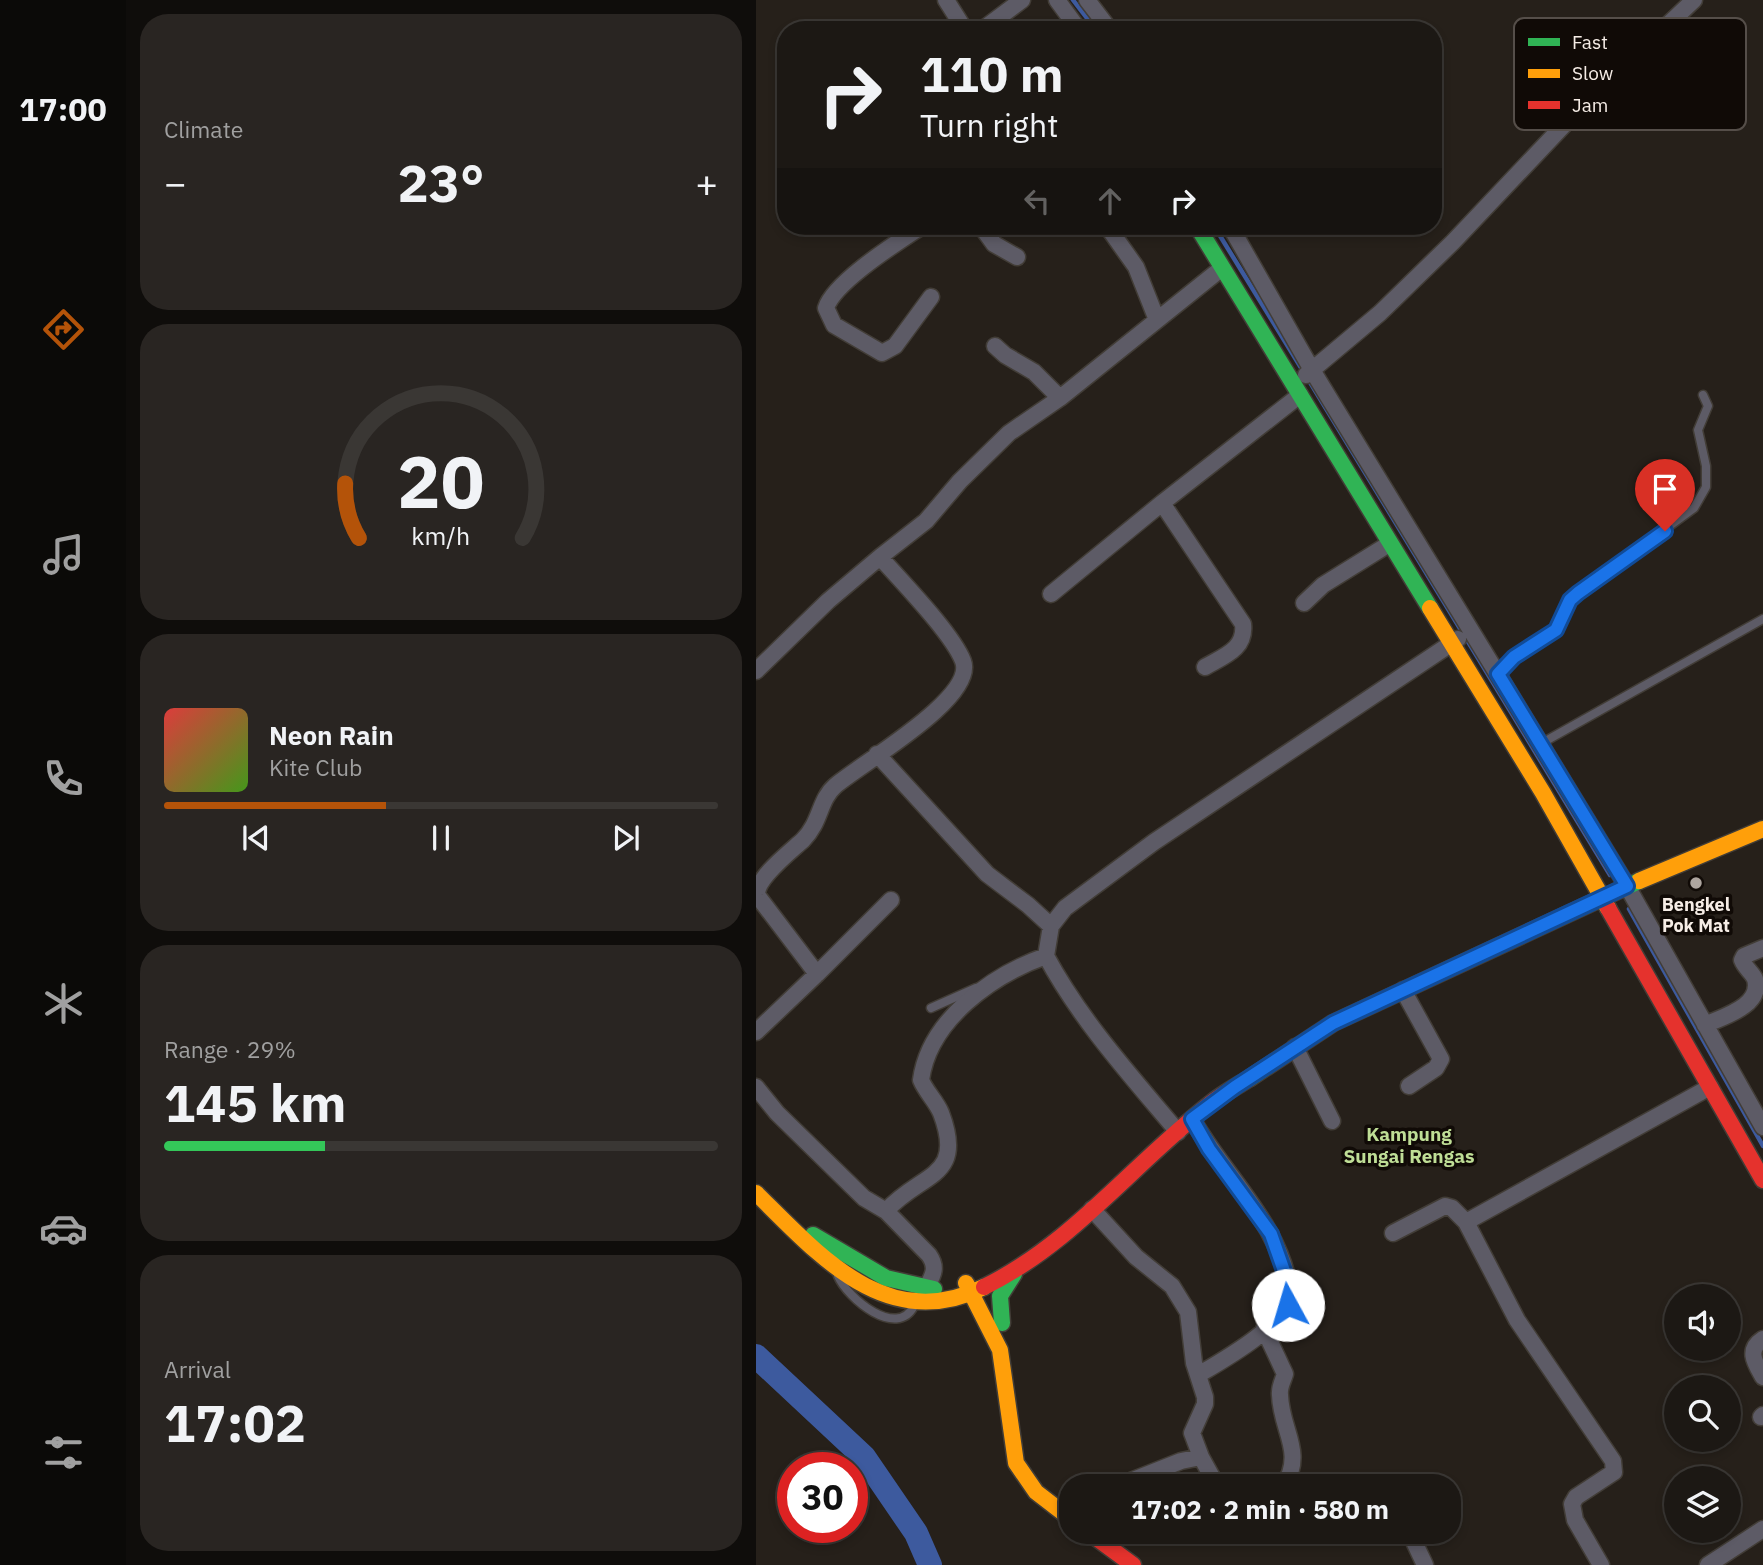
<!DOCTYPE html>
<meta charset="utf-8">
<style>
:root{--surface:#1c1814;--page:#292522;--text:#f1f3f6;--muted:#a0a0a0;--line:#3a3734;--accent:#b45309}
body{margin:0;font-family:"IBM Plex Sans",sans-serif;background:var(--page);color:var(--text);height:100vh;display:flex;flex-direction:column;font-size:26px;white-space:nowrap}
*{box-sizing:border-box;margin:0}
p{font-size:23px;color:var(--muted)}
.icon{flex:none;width:38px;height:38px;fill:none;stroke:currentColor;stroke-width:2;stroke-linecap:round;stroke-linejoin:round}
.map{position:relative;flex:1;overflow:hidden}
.side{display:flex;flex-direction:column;gap:14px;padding:14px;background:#0f0d0b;width:630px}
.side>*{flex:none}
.guide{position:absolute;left:21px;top:21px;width:665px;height:214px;border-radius:28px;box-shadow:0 4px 10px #0003,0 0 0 2px var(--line);background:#1c1814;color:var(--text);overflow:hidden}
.tools{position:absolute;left:908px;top:1284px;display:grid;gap:14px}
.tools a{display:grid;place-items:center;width:77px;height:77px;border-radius:50%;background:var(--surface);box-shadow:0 4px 10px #0003,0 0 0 2px var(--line);font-size:35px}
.speed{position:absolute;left:21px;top:1452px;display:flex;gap:14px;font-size:35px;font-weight:700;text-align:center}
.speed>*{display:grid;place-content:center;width:91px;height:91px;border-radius:50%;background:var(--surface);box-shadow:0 4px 10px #0003,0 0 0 2px var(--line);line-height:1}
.speed .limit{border:10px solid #d22;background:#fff;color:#111}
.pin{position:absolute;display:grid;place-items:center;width:60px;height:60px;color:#fff;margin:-72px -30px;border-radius:50% 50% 50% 0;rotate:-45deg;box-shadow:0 0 7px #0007}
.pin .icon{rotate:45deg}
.me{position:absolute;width:77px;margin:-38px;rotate:354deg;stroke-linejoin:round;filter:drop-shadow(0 0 5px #0008)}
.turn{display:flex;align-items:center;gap:24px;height:147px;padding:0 28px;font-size:32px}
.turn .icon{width:91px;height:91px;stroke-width:2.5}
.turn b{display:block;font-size:49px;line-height:60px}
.lanes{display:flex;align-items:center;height:66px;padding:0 28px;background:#0003;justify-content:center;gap:35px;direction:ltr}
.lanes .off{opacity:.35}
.big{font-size:52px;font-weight:700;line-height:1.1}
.side .tile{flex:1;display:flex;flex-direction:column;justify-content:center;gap:10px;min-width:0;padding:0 24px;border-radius:28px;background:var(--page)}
.side .dial{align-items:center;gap:0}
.dial svg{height:182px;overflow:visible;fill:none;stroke:var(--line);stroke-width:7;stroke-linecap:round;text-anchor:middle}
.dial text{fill:var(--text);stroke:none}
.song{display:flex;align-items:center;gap:21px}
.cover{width:84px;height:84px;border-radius:10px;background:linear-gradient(135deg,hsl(0 70% 55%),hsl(100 70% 35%))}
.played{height:7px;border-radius:4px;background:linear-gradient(90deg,var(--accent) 40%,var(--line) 40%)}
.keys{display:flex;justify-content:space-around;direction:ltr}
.heat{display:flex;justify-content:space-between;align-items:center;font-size:38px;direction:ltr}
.charge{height:10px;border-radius:5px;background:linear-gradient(90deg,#34c759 29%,var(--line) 0)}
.trip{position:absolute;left:303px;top:1474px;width:402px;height:70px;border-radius:28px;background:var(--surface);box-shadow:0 4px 10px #0003,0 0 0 2px var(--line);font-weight:700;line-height:70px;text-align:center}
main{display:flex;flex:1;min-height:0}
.menu{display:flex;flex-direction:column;width:126px;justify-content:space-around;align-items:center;background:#0b0a08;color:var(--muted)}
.menu .icon{width:49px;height:49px}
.menu .active{color:var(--accent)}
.menu b{font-size:32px;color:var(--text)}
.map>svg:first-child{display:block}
</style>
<main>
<nav class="menu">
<b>17:00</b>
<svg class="icon active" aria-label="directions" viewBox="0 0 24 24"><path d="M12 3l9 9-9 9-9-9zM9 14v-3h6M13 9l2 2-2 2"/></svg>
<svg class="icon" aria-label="music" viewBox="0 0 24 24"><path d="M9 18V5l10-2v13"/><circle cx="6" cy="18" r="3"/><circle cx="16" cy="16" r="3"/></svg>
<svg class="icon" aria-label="phone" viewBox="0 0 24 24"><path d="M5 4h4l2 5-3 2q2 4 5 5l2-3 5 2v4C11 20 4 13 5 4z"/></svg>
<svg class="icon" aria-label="climate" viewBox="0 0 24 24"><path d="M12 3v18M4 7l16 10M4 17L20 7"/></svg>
<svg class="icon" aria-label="car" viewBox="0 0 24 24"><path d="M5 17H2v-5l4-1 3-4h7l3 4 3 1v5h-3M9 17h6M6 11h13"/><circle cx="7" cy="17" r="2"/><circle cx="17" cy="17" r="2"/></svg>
<svg class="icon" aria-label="filters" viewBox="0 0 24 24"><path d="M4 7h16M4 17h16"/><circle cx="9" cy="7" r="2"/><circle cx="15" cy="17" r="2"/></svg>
</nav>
<section class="side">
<div class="tile"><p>Climate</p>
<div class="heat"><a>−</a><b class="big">23°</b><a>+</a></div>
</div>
<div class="tile dial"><svg viewBox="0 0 100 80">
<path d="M14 69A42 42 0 1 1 86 69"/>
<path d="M14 69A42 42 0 0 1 8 45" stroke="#b45309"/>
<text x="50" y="56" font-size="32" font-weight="700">20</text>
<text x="50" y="72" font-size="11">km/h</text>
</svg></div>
<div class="tile">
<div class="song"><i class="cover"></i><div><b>Neon Rain</b><p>Kite Club</p></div></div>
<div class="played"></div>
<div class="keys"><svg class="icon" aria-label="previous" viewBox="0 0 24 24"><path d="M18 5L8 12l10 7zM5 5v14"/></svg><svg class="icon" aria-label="pause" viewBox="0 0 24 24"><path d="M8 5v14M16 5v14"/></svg><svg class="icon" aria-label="next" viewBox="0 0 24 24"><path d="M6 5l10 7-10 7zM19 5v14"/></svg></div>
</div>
<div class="tile"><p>Range · 29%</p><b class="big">145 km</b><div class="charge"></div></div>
<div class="tile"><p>Arrival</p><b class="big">17:02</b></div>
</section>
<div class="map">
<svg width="1007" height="1565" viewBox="0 0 1007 1565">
<rect width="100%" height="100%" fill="#26201a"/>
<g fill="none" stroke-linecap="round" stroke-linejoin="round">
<path stroke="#3d5a9e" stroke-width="4.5" d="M 317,0 L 340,30
M 458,226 L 547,371
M 552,379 L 854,875
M 873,909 L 1007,1146"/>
<path stroke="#3d5a9e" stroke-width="24" d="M 0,1356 L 108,1457 L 160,1533 L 174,1565"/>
<defs>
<path id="lane" d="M 742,674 L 758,657 L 800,630 L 814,600 L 822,593 L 938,508 L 950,487 L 950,466 L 942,430 L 952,406 L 947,395
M 786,743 L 1007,619
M 175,1008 L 220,988
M 82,1276 C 92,1299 141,1339 158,1306"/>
<path id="street" d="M 190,0 L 209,30
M 301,0 L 323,30
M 331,0 L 354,30
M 226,30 L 266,0
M 166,226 C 142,242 78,282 70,308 L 78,325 L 126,353 L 139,346 L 175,297
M 225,226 L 238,244 L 261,257
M 351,226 L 380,267 L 401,320
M 474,226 L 556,370 L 871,886 L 1007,1127
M 239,346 L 249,355 L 278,372 L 304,398
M 550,375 L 624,313 L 697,242 L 824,108 L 938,0
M 406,503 L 487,624 C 490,649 468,656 449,667
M 295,594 L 406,503 L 544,395
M 548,603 L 567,585 L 633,544
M 0,671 L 72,601 L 124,557
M 121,754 L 231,874 L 272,905 L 295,926
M 290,956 C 325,1021 375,1076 422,1132
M 61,974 L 135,900
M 647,990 L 685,1059 L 680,1068 L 653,1086
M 949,1025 C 966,1017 1007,1006 999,979 C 996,972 989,968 986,960 L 988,956 L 1007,948
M 0,1032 L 61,974 L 1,895 C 0,878 34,852 47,840 C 65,822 63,800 79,786 C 104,764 221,698 207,661 C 196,633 146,582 124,557 L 170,521 L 204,481 L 253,433 L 304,398 L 466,268
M 539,1047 L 576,1121
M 0,1087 L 21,1113 L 108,1198 L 130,1211 L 173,1255 C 182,1268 177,1275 170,1289
M 436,1119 C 469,1177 527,1226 535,1297 C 526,1327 469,1359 442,1375
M 336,1209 L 380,1257 L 416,1286 L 432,1312 L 438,1363 L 449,1397 L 449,1404 L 436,1433 L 445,1457 L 425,1461 L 362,1486
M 130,1211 C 165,1172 210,1179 185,1113 C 180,1101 170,1092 165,1080 C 173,1020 236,975 290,956 L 295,926 L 309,908 L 398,842 L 702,639
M 637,1233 L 689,1206 L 696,1208 L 710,1222
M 508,1329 L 529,1374 C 527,1381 523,1387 524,1395 C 525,1431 549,1451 528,1486
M 1007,1339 C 990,1350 999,1363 1007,1377
M 1005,1417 L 1007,1415
M 445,1457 L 461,1486
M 631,1485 L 631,1486
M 653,1531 L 669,1565
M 845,1565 L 819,1520 L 816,1504 L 820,1497 L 858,1472 L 857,1461 L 761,1320 L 710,1222 L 954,1087
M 952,1565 L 1007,1529"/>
<path id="fast" d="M 441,226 L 674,608
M 494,1078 L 577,1023 L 883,881
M 57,1235 L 130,1278 L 178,1289
M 246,1323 L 244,1296 L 258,1274"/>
<path id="slow" d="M 674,608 L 787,793 L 852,908
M 883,881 L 1007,829
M 0,1193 C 63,1255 131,1335 228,1287
M 210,1283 L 244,1350 L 260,1463 L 280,1492 L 315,1519"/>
<path id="jam" d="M 852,908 L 1007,1180
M 228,1287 C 316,1244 377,1164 454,1104 C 466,1094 481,1086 494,1078
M 331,1531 L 377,1565"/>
</defs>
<use href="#lane" stroke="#423d37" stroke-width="11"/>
<use href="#street" stroke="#423d37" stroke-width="19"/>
<use href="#fast" stroke="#423d37" stroke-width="19"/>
<use href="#slow" stroke="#423d37" stroke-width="19"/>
<use href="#jam" stroke="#423d37" stroke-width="19"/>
<use href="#lane" stroke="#5d5b66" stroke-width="8"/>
<use href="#street" stroke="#5d5b66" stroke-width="16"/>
<use href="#fast" stroke="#30b455" stroke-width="16"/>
<use href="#slow" stroke="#ff9f0a" stroke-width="16"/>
<use href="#jam" stroke="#e5322d" stroke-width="16"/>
</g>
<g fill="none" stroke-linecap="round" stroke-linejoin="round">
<defs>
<path id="route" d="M 532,1305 L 534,1288 L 515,1234 L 453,1149 L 436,1119 L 479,1087 L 577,1023 L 871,886 L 742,674 L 758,657 L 800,630 L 814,600 L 822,593 L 909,531"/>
</defs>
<use href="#route" stroke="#114b97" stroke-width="18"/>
<use href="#route" stroke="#1a73e8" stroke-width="12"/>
</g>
<circle fill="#ada59f" stroke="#100a06" stroke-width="2.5" cx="940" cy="883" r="7"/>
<g text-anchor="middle" stroke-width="7" stroke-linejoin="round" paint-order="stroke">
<g font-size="18" font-weight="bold" fill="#f6ede6" stroke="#100a06">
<text x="940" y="911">Bengkel<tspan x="940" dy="21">Pok Mat</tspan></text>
</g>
<g font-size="19" font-weight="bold" fill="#bfde96" stroke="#100a06">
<text x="653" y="1141">Kampung<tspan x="653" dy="22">Sungai Rengas</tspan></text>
</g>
</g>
<rect x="758" y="18" width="232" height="112" rx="10" fill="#100a06" stroke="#554e49" stroke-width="2"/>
<rect x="772" y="38" width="32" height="8" fill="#30b455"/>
<rect x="772" y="69" width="32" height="9" fill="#ff9f0a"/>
<rect x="772" y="101" width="32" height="8" fill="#e5322d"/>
<g font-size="19" fill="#f6ede6">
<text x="816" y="49">Fast</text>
<text x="816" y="80">Slow</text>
<text x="816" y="112">Jam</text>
</g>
</svg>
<div class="tools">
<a><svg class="icon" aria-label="sound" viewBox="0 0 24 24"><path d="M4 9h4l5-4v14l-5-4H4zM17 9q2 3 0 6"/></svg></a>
<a><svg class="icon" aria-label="search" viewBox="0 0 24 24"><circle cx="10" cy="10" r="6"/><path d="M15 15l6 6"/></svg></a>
<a><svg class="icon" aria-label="layers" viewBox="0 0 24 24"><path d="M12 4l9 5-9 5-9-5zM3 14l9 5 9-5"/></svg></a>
</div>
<div class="speed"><div class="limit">30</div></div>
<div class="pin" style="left:909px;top:531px;background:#d93025"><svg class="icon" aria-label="arrive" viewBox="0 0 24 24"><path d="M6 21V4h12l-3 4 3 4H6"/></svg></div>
<svg class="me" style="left:532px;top:1305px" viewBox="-20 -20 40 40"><circle r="19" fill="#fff"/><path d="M0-13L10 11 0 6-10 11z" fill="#1a73e8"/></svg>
<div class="trip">17:02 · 2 min · 580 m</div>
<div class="guide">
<div class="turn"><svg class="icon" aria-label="right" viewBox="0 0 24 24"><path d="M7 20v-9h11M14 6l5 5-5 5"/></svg><div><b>110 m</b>Turn right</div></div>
<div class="lanes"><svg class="icon off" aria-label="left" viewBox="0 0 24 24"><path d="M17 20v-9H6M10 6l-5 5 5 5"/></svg><svg class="icon off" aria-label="ahead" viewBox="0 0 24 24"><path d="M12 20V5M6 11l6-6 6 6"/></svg><svg class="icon" aria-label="right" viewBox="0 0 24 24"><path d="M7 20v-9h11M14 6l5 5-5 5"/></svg></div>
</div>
</div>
</main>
